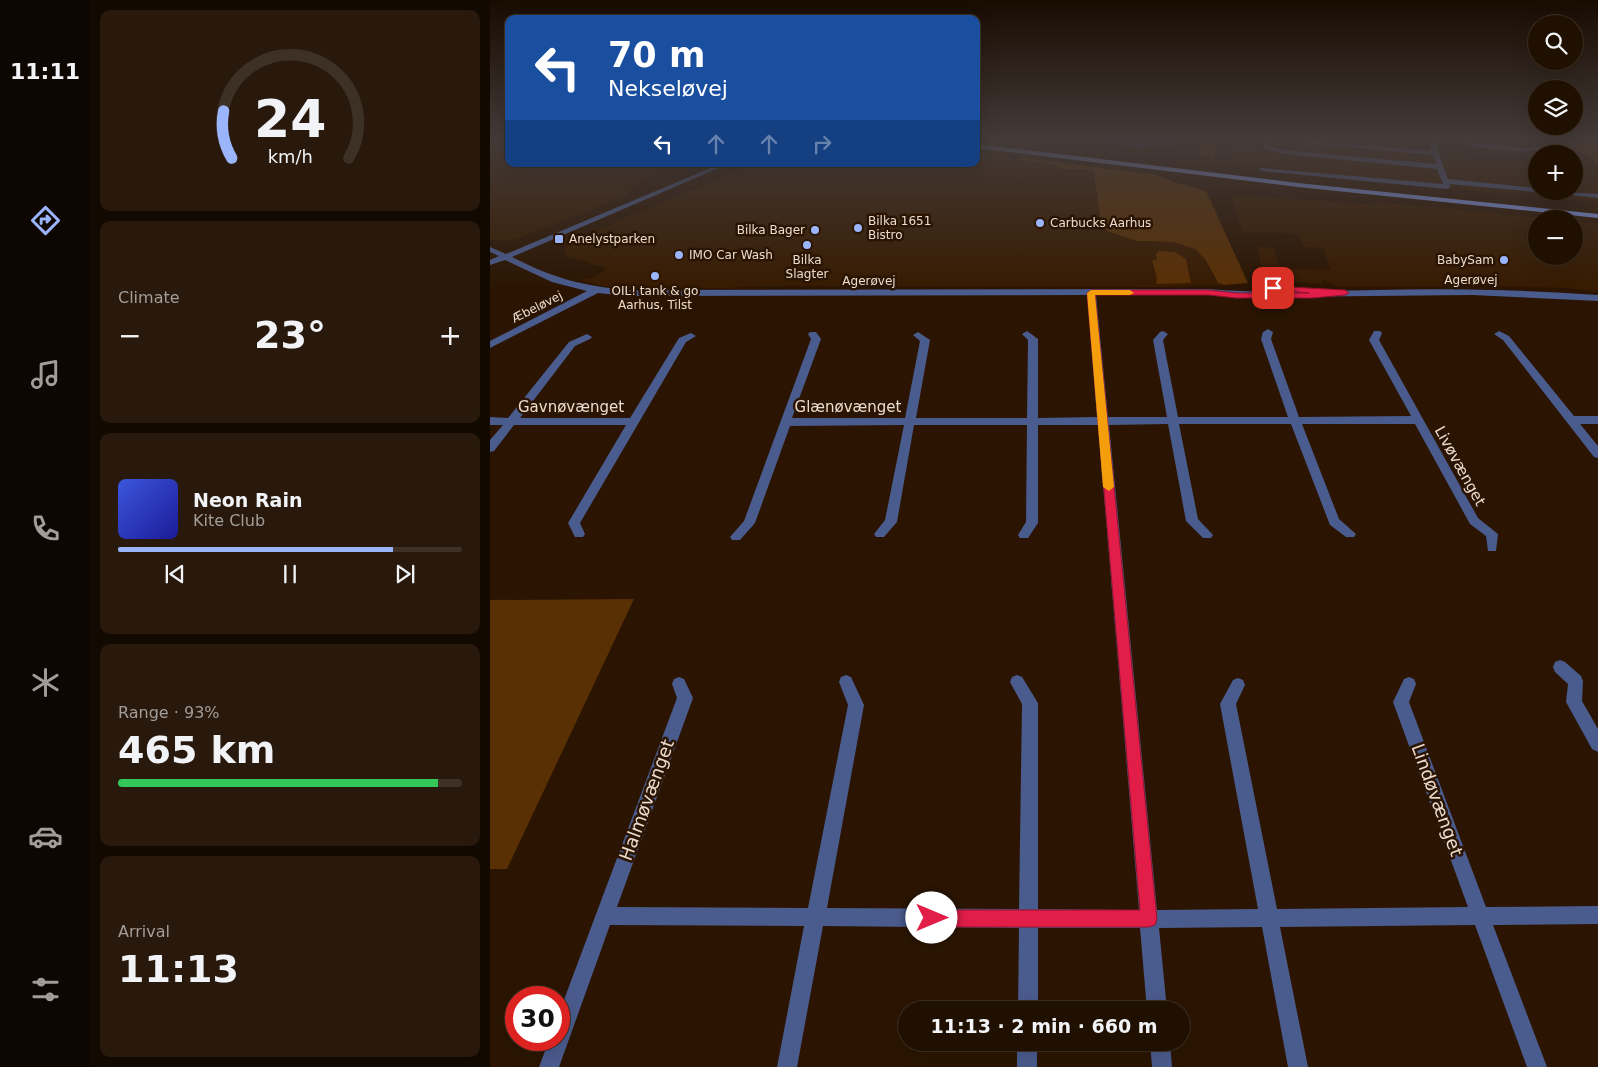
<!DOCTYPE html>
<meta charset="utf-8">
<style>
:root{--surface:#201002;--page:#28190c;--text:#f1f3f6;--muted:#a29d99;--line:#3d3024;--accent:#9bb5fd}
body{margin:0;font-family:"DejaVu Sans",sans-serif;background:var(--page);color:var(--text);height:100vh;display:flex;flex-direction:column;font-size:19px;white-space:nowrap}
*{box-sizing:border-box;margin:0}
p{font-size:16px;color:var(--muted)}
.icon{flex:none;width:28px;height:28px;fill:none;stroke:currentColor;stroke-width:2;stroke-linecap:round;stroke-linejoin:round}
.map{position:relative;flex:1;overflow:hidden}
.drawer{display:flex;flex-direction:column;gap:10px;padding:10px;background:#120901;width:400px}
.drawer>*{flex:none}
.guide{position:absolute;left:15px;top:15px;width:475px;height:152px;border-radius:10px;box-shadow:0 5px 20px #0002,0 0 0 1px var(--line);background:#1a4fa0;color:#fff;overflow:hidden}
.tools{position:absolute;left:1038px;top:15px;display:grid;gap:10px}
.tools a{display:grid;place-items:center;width:55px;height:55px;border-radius:50%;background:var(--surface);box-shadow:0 5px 20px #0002,0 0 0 1px var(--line);font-size:25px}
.speed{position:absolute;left:15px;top:986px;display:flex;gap:10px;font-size:25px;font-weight:700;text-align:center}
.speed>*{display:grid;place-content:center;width:65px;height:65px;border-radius:50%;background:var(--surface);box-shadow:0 5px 20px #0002,0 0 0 1px var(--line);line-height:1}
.speed .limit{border:8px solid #d22;background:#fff;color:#111}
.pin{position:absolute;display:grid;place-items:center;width:42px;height:42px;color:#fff;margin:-21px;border-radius:10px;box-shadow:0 2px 8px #0006}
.me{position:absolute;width:55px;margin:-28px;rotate:90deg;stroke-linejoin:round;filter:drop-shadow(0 0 4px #0008)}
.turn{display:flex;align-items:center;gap:18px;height:105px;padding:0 20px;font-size:22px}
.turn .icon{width:65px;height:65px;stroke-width:2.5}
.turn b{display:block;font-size:35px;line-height:42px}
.lanes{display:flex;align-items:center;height:48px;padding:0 20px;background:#0003;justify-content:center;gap:25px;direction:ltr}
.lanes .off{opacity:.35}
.big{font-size:38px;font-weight:600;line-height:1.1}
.drawer .widget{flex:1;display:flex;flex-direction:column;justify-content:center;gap:8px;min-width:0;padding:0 18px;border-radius:10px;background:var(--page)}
.drawer .dial{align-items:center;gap:0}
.dial svg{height:130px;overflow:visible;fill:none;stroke:var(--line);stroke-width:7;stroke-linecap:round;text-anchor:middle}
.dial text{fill:var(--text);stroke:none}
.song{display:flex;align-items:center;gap:15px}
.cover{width:60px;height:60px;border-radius:8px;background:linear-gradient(135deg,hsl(230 70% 55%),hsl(240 70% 35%))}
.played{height:5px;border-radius:2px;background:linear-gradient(90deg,var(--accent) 80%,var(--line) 80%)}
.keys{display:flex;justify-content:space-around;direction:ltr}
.heat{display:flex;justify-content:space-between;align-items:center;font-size:28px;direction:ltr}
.charge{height:8px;border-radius:4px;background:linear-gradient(90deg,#34c759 93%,var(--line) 0)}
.trip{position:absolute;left:408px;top:1001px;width:292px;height:50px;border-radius:25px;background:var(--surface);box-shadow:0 5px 20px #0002,0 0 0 1px var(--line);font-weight:600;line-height:50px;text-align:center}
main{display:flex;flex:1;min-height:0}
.tab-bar{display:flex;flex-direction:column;width:90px;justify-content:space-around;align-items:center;background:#0d0601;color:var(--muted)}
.tab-bar .icon{width:35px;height:35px}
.tab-bar .selected{color:var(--accent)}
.tab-bar b{font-size:22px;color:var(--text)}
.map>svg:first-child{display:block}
</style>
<main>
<nav class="tab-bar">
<b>11:11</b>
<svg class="icon selected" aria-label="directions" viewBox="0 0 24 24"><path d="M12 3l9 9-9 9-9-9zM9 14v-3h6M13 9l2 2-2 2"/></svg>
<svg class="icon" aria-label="music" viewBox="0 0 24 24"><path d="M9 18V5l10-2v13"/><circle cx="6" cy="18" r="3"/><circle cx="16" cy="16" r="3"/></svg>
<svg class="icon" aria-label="phone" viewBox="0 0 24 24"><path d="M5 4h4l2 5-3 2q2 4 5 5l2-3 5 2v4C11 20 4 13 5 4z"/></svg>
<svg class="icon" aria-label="climate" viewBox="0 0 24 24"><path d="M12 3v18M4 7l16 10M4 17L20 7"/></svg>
<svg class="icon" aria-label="car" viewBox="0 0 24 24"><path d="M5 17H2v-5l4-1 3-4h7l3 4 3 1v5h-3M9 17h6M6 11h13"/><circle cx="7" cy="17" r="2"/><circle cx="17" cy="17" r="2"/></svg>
<svg class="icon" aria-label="filters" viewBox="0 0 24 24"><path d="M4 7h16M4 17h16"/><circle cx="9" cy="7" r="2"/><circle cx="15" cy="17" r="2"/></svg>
</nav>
<section class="drawer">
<div class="widget dial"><svg viewBox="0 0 100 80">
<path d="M14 69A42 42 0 1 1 86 69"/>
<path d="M14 69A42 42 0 0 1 9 40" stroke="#9bb5fd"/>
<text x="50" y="56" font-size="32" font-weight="700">24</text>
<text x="50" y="72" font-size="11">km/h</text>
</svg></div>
<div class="widget"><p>Climate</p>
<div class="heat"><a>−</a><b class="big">23°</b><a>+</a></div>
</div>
<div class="widget">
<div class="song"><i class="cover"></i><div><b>Neon Rain</b><p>Kite Club</p></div></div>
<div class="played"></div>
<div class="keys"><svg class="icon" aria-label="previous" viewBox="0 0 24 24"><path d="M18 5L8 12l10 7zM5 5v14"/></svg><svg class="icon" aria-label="pause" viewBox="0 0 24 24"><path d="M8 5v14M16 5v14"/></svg><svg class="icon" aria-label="next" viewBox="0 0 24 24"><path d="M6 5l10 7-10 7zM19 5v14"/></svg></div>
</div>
<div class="widget"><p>Range · 93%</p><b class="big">465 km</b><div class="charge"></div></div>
<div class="widget"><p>Arrival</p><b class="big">11:13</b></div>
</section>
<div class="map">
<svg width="1108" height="1067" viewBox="0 0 1108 1067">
<rect width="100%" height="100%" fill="#2b1502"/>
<path fill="#371b01" d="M 0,139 L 19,139 L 19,164 L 182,164 L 140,189 L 137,196 L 27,239 L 18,241 L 5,240 L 0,239 Z
M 744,144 L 803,151 L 804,145 L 1046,164 L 1046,191 L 1084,191 L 1084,167 L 1108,169 L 1108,202 L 944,187 L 741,163 Z
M 486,151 L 518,155 L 522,159 L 568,165 L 569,169 L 601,171 L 605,174 L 611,224 L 653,242 L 683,242 L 705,249 L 711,254 L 728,283 L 731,285 L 665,287 L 274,286 L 242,288 L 132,288 L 108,285 L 91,280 L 105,277 L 114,271 L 115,268 L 79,257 L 74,252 L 77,244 L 85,240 L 262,164 L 486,164 Z
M 742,195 L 887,205 L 888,202 L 1063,219 L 1046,219 L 1046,256 L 1084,256 L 1084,221 L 1108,223 L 1108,292 L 1076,288 L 1004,286 L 846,287 L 843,283 L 832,280 L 833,284 L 773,280 L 768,246 L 783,248 L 790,268 L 841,270 L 833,248 L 813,247 L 808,234 L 752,232 Z"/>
<path fill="#592f04" d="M 712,139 L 726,139 L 724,158 L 710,154 Z
M 1030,139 L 1105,139 L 1108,141 L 1108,167 C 1097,151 1088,151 1070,149 L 1067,145 L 1032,142 Z
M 535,158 L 666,175 L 687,183 L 716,191 L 758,283 L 734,285 L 728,283 L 715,259 L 705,249 L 683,242 L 647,241 L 617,231 L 611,224 L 604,172 L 595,169 L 569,169 L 568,165 L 522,159 Z
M 669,251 L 685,252 L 696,259 L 701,283 L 666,284 L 667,278 L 662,260 L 667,260 L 666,254 Z
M 144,599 L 17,869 L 0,869 L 0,600 Z"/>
<path fill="#15226a" d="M 603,139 L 693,139 L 688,145 L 648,147 L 606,142 L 602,141 Z"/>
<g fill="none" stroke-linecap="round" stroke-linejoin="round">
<path fill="#4a5b8d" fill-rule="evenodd" d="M 773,139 L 779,139 L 779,146 L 795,150 L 946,164 L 943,155 L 821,144 L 818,148 L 815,146 L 815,142 L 818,140 L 941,151 L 940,146 L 944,139 L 950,139 L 946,146 L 958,179 L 1046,188 L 1046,191 L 1049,191 L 1046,192 L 959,184 L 961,187 L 957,189 L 772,171 L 769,169 L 770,168 L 953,184 L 947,169 L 795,154 L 774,148 Z
M 962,139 L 1034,148 C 1050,145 1075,145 1088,154 L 1085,156 L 1084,154 L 1043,150 L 1034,152 L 984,147 Z
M 230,164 L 238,164 L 22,257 C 63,278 92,286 138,290 L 719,289 C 775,294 831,291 887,290 C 961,288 1034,290 1108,295 L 1108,301 L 982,295 L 770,297 L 719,295 L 606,295 L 618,417 L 677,417 L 663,340 L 670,332 L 673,331 L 678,334 L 673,340 L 688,417 L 798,417 L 771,339 L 773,332 L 778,329 L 783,332 L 781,339 L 809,417 L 921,416 L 879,340 L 884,331 L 890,331 L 892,333 L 889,340 L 988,518 L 1008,534 L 1006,551 L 998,551 L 996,536 L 980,524 L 925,424 L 812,424 L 849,519 L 866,534 L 864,537 L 856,537 L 840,525 L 801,424 L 689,424 L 708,519 L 723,535 L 721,538 L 713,538 L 696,521 L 678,424 L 619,425 L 667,910 L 768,909 L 730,704 L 743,680 L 748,678 L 753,680 L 755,685 L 746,704 L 787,909 L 978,907 L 903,702 L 914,679 L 919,677 L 924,679 L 926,684 L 919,702 L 996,907 L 1108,906 L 1108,924 L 1003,925 L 1057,1067 L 1037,1067 L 985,925 L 790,927 L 818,1067 L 798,1067 L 772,927 L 669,928 L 677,1010 L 657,1010 L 650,928 L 548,928 L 548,1010 L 528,1010 L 529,928 L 333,926 L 307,1067 L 287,1067 L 314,926 L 120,925 L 69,1067 L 49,1067 L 59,1040 L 69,1040 L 69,1013 L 187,698 L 182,684 L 184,679 L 189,677 L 194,679 L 203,698 L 127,907 L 318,908 L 358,705 L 349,682 L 351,677 L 356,675 L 361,677 L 374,705 L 337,908 L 529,909 L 532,704 L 520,682 L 522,677 L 527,675 L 532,677 L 548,703 L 548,909 L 649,910 L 608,425 L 548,425 L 548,523 L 538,538 L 530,538 L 528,535 L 536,522 L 537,425 L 424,425 L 407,522 L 394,537 L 386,537 L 384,534 L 395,520 L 414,425 L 300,426 L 265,523 L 250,540 L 242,540 L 240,537 L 254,521 L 321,339 L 318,334 L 320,332 L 326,332 L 331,339 L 302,418 L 415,418 L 430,341 L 423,335 L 428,332 L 440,340 L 426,418 L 537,418 L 538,340 L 532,334 L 537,331 L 548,339 L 548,418 L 607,417 L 597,295 L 138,296 L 108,293 L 0,348 L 0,341 L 97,291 L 62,282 L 15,260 L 0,265 L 0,260 L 9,256 L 0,252 L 0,247 L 16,254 Z
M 1058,191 L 1108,194 L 1108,198 L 1061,193 Z
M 1009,331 L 1019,336 L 1084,416 L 1108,416 L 1108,424 L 1090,424 L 1108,446 L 1108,458 L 1104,457 L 1013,340 L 1004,334 Z
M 201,333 L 206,336 L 196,342 L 90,523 L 95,534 L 93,537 L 85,537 L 78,523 L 136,425 L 24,425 L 4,451 L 0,452 L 0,440 L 13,425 L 0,425 L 0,417 L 18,418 L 79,342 L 97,334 L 102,337 L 100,339 L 85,346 L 30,418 L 140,418 L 189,338 Z
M 1070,660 L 1075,662 L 1091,676 L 1093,681 L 1092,701 L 1108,729 L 1108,752 L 1102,749 L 1076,702 L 1078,684 L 1065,672 L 1063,667 L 1065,662 Z
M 527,1042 L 547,1042 L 547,1067 L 527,1067 Z
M 660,1042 L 680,1042 L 682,1067 L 662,1067 Z"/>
<path fill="#809cef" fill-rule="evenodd" d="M 486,144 L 808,183 L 1108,214 L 1108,218 L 808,187 L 486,148 Z"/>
</g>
<linearGradient id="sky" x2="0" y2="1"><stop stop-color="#180c01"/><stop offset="0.48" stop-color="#443b39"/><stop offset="1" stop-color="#443b39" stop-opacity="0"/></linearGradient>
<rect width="1108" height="288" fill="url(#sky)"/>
<path fill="#e11d48" stroke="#92132f" d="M 780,286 L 855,290 L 859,293 L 855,295 L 822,298 L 746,298 L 719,295 L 605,295 L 667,919 L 665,925 L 659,927 L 442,927 L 436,924 L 434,918 L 436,912 L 442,910 L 650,910 L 597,293 L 601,290 L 719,290 L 746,293 L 819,293 L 783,290 L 780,290 Z"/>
<path fill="#f59e0b" d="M 601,290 L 640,290 L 644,293 L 640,295 L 605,295 L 624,487 L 619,491 L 613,487 L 597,293 Z"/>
<g fill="#9bb5fd" stroke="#2b1502" stroke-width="2">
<circle cx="550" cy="223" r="5"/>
<circle cx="368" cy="228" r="5"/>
<circle cx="325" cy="230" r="5"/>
<rect x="64" y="234" width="10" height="10" rx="2.5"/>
<circle cx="317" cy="245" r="5"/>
<circle cx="189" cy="255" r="5"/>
<circle cx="1014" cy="260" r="5"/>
<circle cx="165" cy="276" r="5"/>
</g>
<g text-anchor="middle" stroke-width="5" stroke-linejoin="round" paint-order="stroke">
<g font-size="12" fill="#ecdcd0" stroke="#2b1502" text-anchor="start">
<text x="378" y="225">Bilka 1651<tspan x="378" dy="14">Bistro</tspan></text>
<text x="560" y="227">Carbucks Aarhus</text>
<text x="315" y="234" text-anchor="end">Bilka Bager</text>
<text x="79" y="243">Anelystparken</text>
<text x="199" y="259">IMO Car Wash</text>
<text x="317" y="264" text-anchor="middle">Bilka<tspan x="317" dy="14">Slagter</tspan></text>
<text x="1004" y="264" text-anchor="end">BabySam</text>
<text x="165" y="295" text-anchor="middle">OIL! tank &amp; go<tspan x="165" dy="14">Aarhus, Tilst</tspan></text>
</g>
<g font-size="12" fill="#ecdcd0" stroke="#2b1502">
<text x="981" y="284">Agerøvej</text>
<text x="379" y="285">Agerøvej</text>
<text transform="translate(47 307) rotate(-27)" y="4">Æbeløvej</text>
</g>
<g font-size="15" fill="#ecdcd0" stroke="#2b1502">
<text x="81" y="412">Gavnøvænget</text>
<text x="358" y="412">Glænøvænget</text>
<text transform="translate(970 466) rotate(61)" y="5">Livøvænget</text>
</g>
<g font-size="18" fill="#ecdcd0" stroke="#2b1502">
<text transform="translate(157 800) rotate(-70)" y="6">Halmøvænget</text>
<text transform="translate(947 800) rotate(70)" y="6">Lindøvænget</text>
</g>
</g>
</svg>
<div class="tools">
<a><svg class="icon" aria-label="search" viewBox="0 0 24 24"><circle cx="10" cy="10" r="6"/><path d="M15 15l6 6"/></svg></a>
<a><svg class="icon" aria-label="layers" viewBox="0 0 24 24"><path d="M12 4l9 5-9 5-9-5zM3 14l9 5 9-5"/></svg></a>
<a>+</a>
<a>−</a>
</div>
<div class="speed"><div class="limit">30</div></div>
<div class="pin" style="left:783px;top:288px;background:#d93025"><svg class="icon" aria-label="arrive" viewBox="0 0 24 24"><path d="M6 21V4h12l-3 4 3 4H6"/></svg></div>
<svg class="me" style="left:442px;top:918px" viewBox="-20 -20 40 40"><circle r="19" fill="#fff"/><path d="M0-13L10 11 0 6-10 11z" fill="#e11d48"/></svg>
<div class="trip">11:13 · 2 min · 660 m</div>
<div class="guide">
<div class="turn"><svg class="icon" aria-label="left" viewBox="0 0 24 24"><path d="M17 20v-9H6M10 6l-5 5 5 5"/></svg><div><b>70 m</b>Nekseløvej</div></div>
<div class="lanes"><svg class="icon" aria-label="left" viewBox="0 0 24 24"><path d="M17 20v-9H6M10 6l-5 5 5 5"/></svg><svg class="icon off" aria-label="ahead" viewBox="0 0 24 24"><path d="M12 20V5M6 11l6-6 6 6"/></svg><svg class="icon off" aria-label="ahead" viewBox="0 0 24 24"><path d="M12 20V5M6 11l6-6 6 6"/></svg><svg class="icon off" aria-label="right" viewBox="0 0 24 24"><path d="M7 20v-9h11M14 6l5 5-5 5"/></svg></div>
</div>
</div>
</main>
